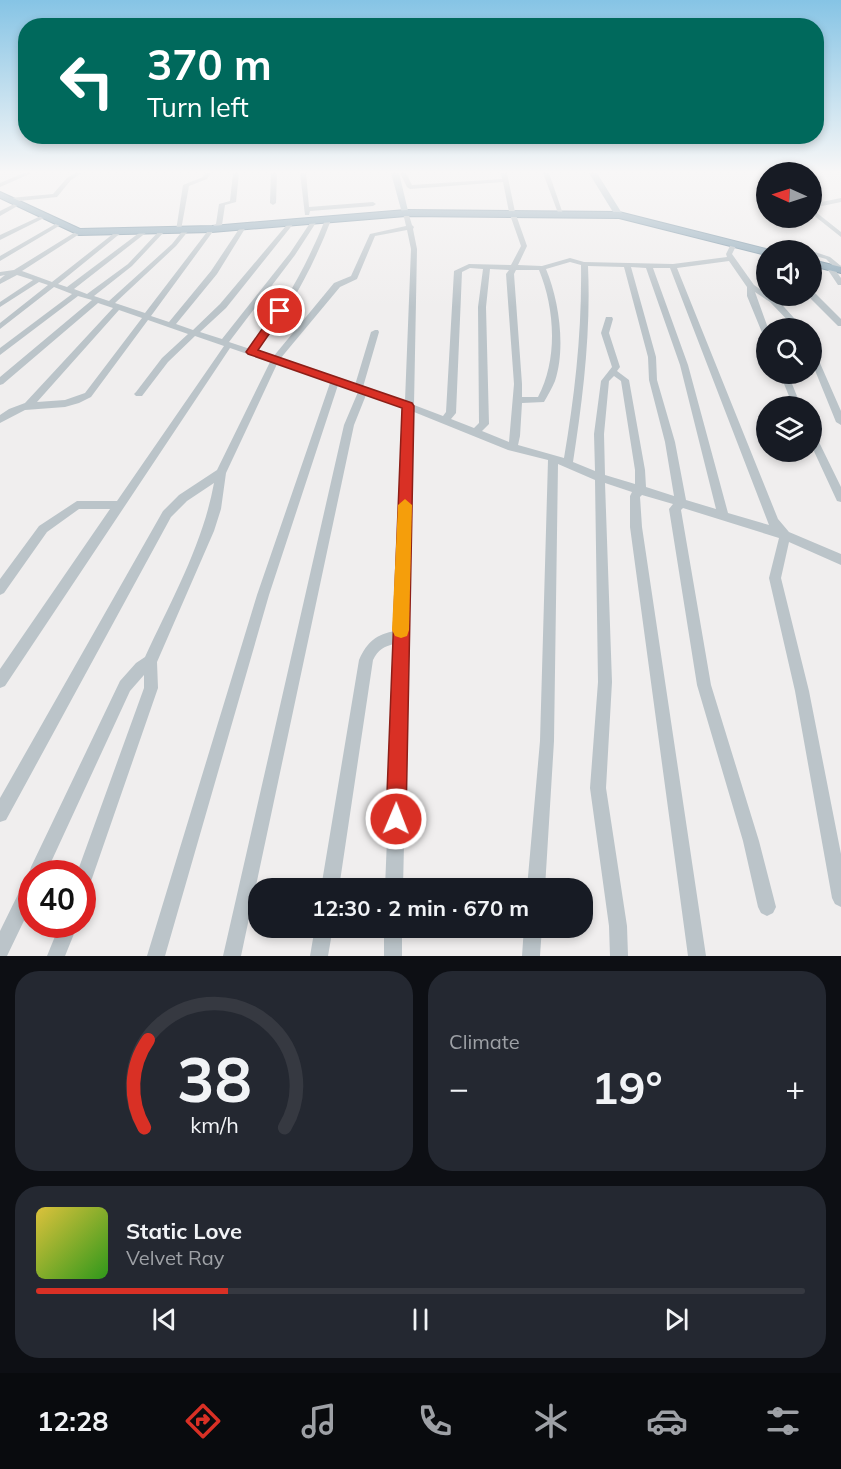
<!DOCTYPE html>
<meta charset="utf-8">
<style>
:root{--surface:#171b24;--page:#242831;--text:#f1f3f6;--muted:#9ea1a6;--line:#363941;--accent:#d93025}
body{margin:0;font-family:Mulish,sans-serif;background:var(--page);color:var(--text);height:100vh;display:flex;flex-direction:column;font-size:22px;white-space:nowrap}
*{box-sizing:border-box;margin:0}
p{font-size:20px;color:var(--muted)}
.icon{flex:none;width:33px;height:33px;fill:none;stroke:currentColor;stroke-width:2;stroke-linecap:round;stroke-linejoin:round}
.map{position:relative;height:956px;overflow:hidden}
.drawer{display:flex;flex-direction:column;gap:15px;padding:15px;background:#0d0f14;flex:1}
.drawer>*{flex:none}
.guide{position:absolute;left:18px;top:18px;width:806px;height:126px;border-radius:24px;box-shadow:0 3px 9px #0003;background:#00695c;color:#fff;overflow:hidden}
.needle{width:39px;rotate:273deg}
.tools{position:absolute;left:756px;top:162px;display:grid;gap:12px}
.tools a{display:grid;place-items:center;width:66px;height:66px;border-radius:50%;background:var(--surface);box-shadow:0 3px 9px #0003;font-size:30px}
.speed{position:absolute;left:18px;top:860px;display:flex;gap:12px;font-size:30px;font-weight:700;text-align:center}
.speed>*{display:grid;place-content:center;width:78px;height:78px;border-radius:50%;background:var(--surface);box-shadow:0 3px 9px #0003;line-height:1}
.speed .limit{border:9px solid #d22;background:#fff;color:#111}
.pin{position:absolute;display:grid;place-items:center;width:51px;height:51px;color:#fff;margin:-26px;border:3px solid #fff;border-radius:50%;box-shadow:0 2px 6px #0007}
.me{position:absolute;width:66px;margin:-33px;rotate:1deg;stroke-linejoin:round;filter:drop-shadow(0 0 4px #0008)}
.turn{display:flex;align-items:center;gap:21px;height:126px;padding:0 30px;font-size:27px}
.turn .icon{width:78px;height:78px;stroke-width:2.5}
.turn b{display:block;font-size:42px;line-height:51px}
.big{font-size:45px;font-weight:700;line-height:1.1}
.drawer .widget{flex:1;display:flex;flex-direction:column;justify-content:center;gap:9px;min-width:0;padding:0 21px;border-radius:24px;background:var(--page)}
.drawer .dial{align-items:center;gap:0}
.dial svg{height:156px;overflow:visible;fill:none;stroke:var(--line);stroke-width:7;stroke-linecap:round;text-anchor:middle}
.dial text{fill:var(--text);stroke:none}
.song{display:flex;align-items:center;gap:18px}
.cover{width:72px;height:72px;border-radius:9px;background:linear-gradient(135deg,hsl(50 70% 55%),hsl(110 70% 35%))}
.played{height:6px;border-radius:3px;background:linear-gradient(90deg,var(--accent) 25%,var(--line) 25%)}
.keys{display:flex;justify-content:space-around;direction:ltr}
.heat{display:flex;justify-content:space-between;align-items:center;font-size:33px;direction:ltr}
.drawer .tiles{flex:1;display:grid;gap:15px;grid-template-columns:1fr 1fr}
.widget:last-child{grid-column:span 2}
.trip{position:absolute;left:248px;top:878px;width:345px;height:60px;border-radius:24px;background:var(--surface);box-shadow:0 3px 9px #0003;font-weight:700;line-height:60px;text-align:center}
.dock{display:flex;height:96px;justify-content:space-around;align-items:center;background:#090b0e;color:var(--muted)}
.dock .icon{width:42px;height:42px}
.dock .on{color:var(--accent)}
.dock b{font-size:27px;color:var(--text)}
.map>svg:first-child{display:block}
</style>
<div class="map">
<svg width="841" height="956" viewBox="0 0 841 956">
<rect width="100%" height="100%" fill="#f0eeee"/>
<g fill="none" stroke-linecap="round" stroke-linejoin="round">
<defs>
<path id="highway" d="M 0,192 L 80,229 L 212,226 L 406,210 L 619,212 L 770,250 L 766,250 L 766,255 L 619,218 L 406,216 L 212,232 L 79,235 L 0,198 Z
M 812,260 L 841,267 L 841,273 L 812,266 Z"/>
</defs>
<use href="#highway" stroke="#7792a3" stroke-width="2"/>
<path fill="#bbc4c9" fill-rule="evenodd" d="M 24,173 L 32,173 L 0,187 L 0,183 Z
M 75,173 L 82,173 L 71,180 L 57,197 L 10,202 L 7,200 L 10,198 L 53,194 L 67,178 Z
M 205,173 L 211,173 L 207,179 L 189,186 L 181,230 L 176,231 L 183,185 L 203,177 Z
M 233,173 L 239,173 L 236,202 L 225,205 L 222,225 L 214,230 L 151,316 L 169,322 L 211,271 L 241,226 L 245,226 L 246,227 L 217,274 L 176,324 L 193,330 L 220,304 L 290,221 L 294,221 L 294,223 L 226,308 L 200,332 L 222,339 L 290,253 L 312,220 L 316,220 L 317,221 L 295,255 L 229,342 L 250,349 C 282,310 306,267 325,220 L 330,219 L 331,220 C 313,267 289,312 257,351 L 273,357 L 334,283 L 351,276 L 370,234 L 406,226 L 403,213 L 408,212 L 412,225 L 414,227 L 413,229 L 417,249 L 414,405 L 443,416 L 446,412 L 454,271 L 469,264 L 511,265 L 521,246 L 509,212 L 503,182 L 410,189 L 407,187 L 400,173 L 406,173 L 412,185 L 502,179 L 501,173 L 507,173 L 515,212 L 527,246 L 518,265 L 542,266 L 570,258 L 584,262 L 673,264 L 727,257 L 726,254 L 731,244 L 736,243 L 737,244 L 732,254 L 754,285 L 766,293 L 766,296 L 776,298 L 803,328 L 795,328 L 770,302 L 755,292 L 768,328 L 766,328 L 766,335 L 763,335 L 747,296 L 747,287 L 729,261 L 677,268 L 778,519 L 789,532 L 841,554 L 841,565 L 789,542 L 781,578 L 809,691 L 841,854 L 841,907 L 835,904 L 832,898 L 795,691 L 769,578 L 779,538 L 683,508 L 681,510 L 711,685 L 759,841 L 776,907 L 773,913 L 767,916 L 761,913 L 758,907 L 743,841 L 697,685 L 669,509 L 673,504 L 642,495 L 640,497 L 642,527 L 706,956 L 688,956 L 630,527 L 630,496 L 632,492 L 605,483 L 612,682 L 606,788 L 627,926 L 628,956 L 610,956 L 609,926 L 590,788 L 598,682 L 595,480 L 558,464 L 554,741 L 545,888 L 527,888 L 540,741 L 548,460 L 508,450 L 414,412 L 403,888 L 385,888 L 395,644 C 384,646 378,650 373,660 L 339,888 L 321,888 L 359,660 C 367,642 376,634 396,631 L 404,408 L 366,395 L 354,425 L 241,956 L 223,956 L 344,425 L 358,392 L 338,385 L 269,595 L 165,956 L 147,956 L 257,595 L 330,383 L 277,364 L 226,473 L 221,509 L 214,531 L 157,662 L 158,688 L 88,890 L 82,892 L 82,873 L 77,873 L 144,688 L 144,675 L 130,691 L 46,873 L 32,873 L 32,904 L 7,956 L 0,956 L 0,931 L 26,878 L 30,876 L 29,873 L 31,867 L 120,681 L 136,663 L 145,657 C 171,601 203,544 214,483 L 187,501 L 171,517 L 6,820 L 0,822 L 0,798 L 163,511 L 179,495 L 217,470 L 270,362 L 230,348 L 5,686 L 0,688 L 0,669 L 110,509 L 79,509 L 47,532 L 4,593 L 0,595 L 0,579 L 39,526 L 77,501 L 117,501 L 224,346 L 195,336 L 168,362 L 142,396 L 136,396 L 134,394 L 136,392 L 162,358 L 188,334 L 148,320 L 91,397 L 79,403 L 65,407 L 25,410 L 0,423 L 0,415 L 9,409 L 25,403 L 113,308 L 98,303 L 3,384 L 0,385 L 0,377 L 92,300 L 78,296 L 0,355 L 0,348 L 72,294 L 54,287 L 0,329 L 0,323 L 48,285 L 39,282 L 0,307 L 0,302 L 33,280 L 17,275 L 0,284 L 0,279 L 5,275 L 0,276 L 0,272 L 14,270 L 77,231 L 81,231 L 81,233 L 22,271 L 52,282 L 118,230 L 122,230 L 122,232 L 58,284 L 67,287 L 143,230 L 147,230 L 147,232 L 74,289 L 87,294 L 128,264 L 160,230 L 164,230 L 164,232 L 132,266 L 94,296 L 109,301 L 172,244 L 184,229 L 188,229 L 189,230 L 176,246 L 115,303 L 145,313 L 210,228 L 216,224 L 219,204 L 230,201 ZM 407,230 L 411,249 L 405,401 L 363,387 L 379,332 L 378,330 L 375,330 L 371,332 L 355,385 L 280,359 L 340,287 L 357,279 L 375,236 ZM 570,262 L 581,265 C 582,331 575,394 564,458 L 518,445 L 520,436 L 522,403 L 544,402 C 548,395 552,388 555,381 C 566,348 559,300 546,269 ZM 588,266 L 624,267 L 648,357 L 649,380 L 665,442 L 674,496 L 646,487 L 645,470 L 629,380 L 617,371 L 620,367 L 609,333 L 613,319 L 612,317 L 606,317 L 601,333 L 612,367 L 601,381 L 594,434 L 595,471 L 573,462 C 583,397 591,332 588,266 ZM 631,267 L 646,268 L 680,365 L 716,509 L 686,500 L 675,442 L 657,380 L 656,357 ZM 470,268 L 483,269 L 478,307 L 479,423 L 474,428 L 451,419 L 456,413 L 462,272 ZM 653,268 L 670,268 L 769,525 L 728,513 L 688,365 ZM 490,269 L 509,270 L 506,274 L 514,384 L 509,442 L 482,431 L 489,424 L 486,307 ZM 516,270 L 539,270 C 555,309 558,359 538,397 L 522,397 L 522,384 L 514,274 ZM 119,310 L 142,318 L 85,393 L 65,400 L 37,402 ZM 614,376 L 621,381 L 635,470 L 635,484 L 605,475 L 604,434 L 609,381 Z
M 271,173 L 277,173 L 276,203 L 273,205 L 270,203 Z
M 300,173 L 306,173 L 309,207 L 373,202 L 376,204 L 373,206 L 310,211 L 309,215 L 305,215 Z
M 543,173 L 549,173 L 563,214 L 558,213 Z
M 841,198 L 841,202 L 812,208 L 812,204 Z
M 16,203 L 21,204 L 0,216 L 0,211 Z
M 812,209 L 841,232 L 841,237 L 812,214 Z
M 43,215 L 48,216 L 0,240 L 0,235 Z
M 59,222 L 64,223 L 0,261 L 0,256 Z
M 812,251 L 830,257 L 841,266 L 841,272 L 833,267 L 841,278 L 841,285 L 838,285 L 826,267 L 832,265 L 826,259 L 812,255 Z
M 812,293 L 815,293 L 841,319 L 841,326 L 838,326 L 809,297 Z
M 812,351 L 816,354 L 841,411 L 841,425 L 836,422 L 812,363 Z
M 780,374 L 788,374 L 801,406 L 793,406 Z
M 812,434 L 817,438 L 841,487 L 841,502 L 837,501 L 812,447 Z
M 60,924 L 78,924 L 65,956 L 47,956 Z
M 315,927 L 333,927 L 328,956 L 310,956 Z
M 384,927 L 402,927 L 402,956 L 384,956 Z
M 524,927 L 542,927 L 540,956 L 522,956 Z"/>
<path fill="#b1c1ca" fill-rule="evenodd" d="M 391,173 L 399,173 L 409,215 L 402,213 Z
M 589,173 L 597,173 L 623,215 L 622,217 L 616,217 Z"/>
<use href="#highway" fill="#8ca7b7" fill-rule="evenodd"/>
</g>
<linearGradient id="sky" x2="0" y2="1"><stop stop-color="#86c4e5"/><stop offset="0.56" stop-color="#f8f7f7"/><stop offset="1" stop-color="#f8f7f7" stop-opacity="0"/></linearGradient>
<rect width="841" height="307" fill="url(#sky)"/>
<path fill="#d93025" stroke="#8d1f18" stroke-width="1.5" d="M 276,309 L 285,311 L 258,350 L 412,403 L 414,406 L 406,819 L 403,827 L 396,830 L 389,827 L 386,819 L 402,408 L 248,354 L 246,352 Z"/>
<path fill="#f59e0b" d="M 405,499 L 412,505 L 409,630 L 407,636 L 401,638 L 395,636 L 392,630 L 398,505 Z"/>
</svg>
<div class="tools">
<a><svg class="needle" viewBox="-14 -14 28 28"><path d="M0-13l5 13h-10z" fill="#e53935"/><path d="M0 13l5-13h-10z" fill="#9ea1a6"/></svg></a>
<a><svg class="icon" aria-label="sound" viewBox="0 0 24 24"><path d="M4 9h4l5-4v14l-5-4H4zM17 9q2 3 0 6"/></svg></a>
<a><svg class="icon" aria-label="search" viewBox="0 0 24 24"><circle cx="10" cy="10" r="6"/><path d="M15 15l6 6"/></svg></a>
<a><svg class="icon" aria-label="layers" viewBox="0 0 24 24"><path d="M12 4l9 5-9 5-9-5zM3 14l9 5 9-5"/></svg></a>
</div>
<div class="speed"><div class="limit">40</div></div>
<div class="pin" style="left:280px;top:311px;background:#d93025"><svg class="icon" aria-label="arrive" viewBox="0 0 24 24"><path d="M6 21V4h12l-3 4 3 4H6"/></svg></div>
<svg class="me" style="left:396px;top:819px" viewBox="-20 -20 40 40"><circle r="17" fill="#d93025" stroke="#fff" stroke-width="3"/><path d="M0-11L8 9 0 5-8 9z" fill="#fff"/></svg>
<div class="trip">12:30 · 2 min · 670 m</div>
<div class="guide">
<div class="turn"><svg class="icon" aria-label="left" viewBox="0 0 24 24"><path d="M17 20v-9H6M10 6l-5 5 5 5"/></svg><div><b>370 m</b>Turn left</div></div>
</div>
</div>
<section class="drawer">
<div class="tiles">
<div class="widget dial"><svg viewBox="0 0 100 80">
<path d="M14 69A42 42 0 1 1 86 69"/>
<path d="M14 69A42 42 0 0 1 16 24" stroke="#d93025"/>
<text x="50" y="56" font-size="32" font-weight="700">38</text>
<text x="50" y="72" font-size="11">km/h</text>
</svg></div>
<div class="widget"><p>Climate</p>
<div class="heat"><a>−</a><b class="big">19°</b><a>+</a></div>
</div>
<div class="widget">
<div class="song"><i class="cover"></i><div><b>Static Love</b><p>Velvet Ray</p></div></div>
<div class="played"></div>
<div class="keys"><svg class="icon" aria-label="previous" viewBox="0 0 24 24"><path d="M18 5L8 12l10 7zM5 5v14"/></svg><svg class="icon" aria-label="pause" viewBox="0 0 24 24"><path d="M8 5v14M16 5v14"/></svg><svg class="icon" aria-label="next" viewBox="0 0 24 24"><path d="M6 5l10 7-10 7zM19 5v14"/></svg></div>
</div>
</div>
</section>
<nav class="dock">
<b>12:28</b>
<svg class="icon on" aria-label="directions" viewBox="0 0 24 24"><path d="M12 3l9 9-9 9-9-9zM9 14v-3h6M13 9l2 2-2 2"/></svg>
<svg class="icon" aria-label="music" viewBox="0 0 24 24"><path d="M9 18V5l10-2v13"/><circle cx="6" cy="18" r="3"/><circle cx="16" cy="16" r="3"/></svg>
<svg class="icon" aria-label="phone" viewBox="0 0 24 24"><path d="M5 4h4l2 5-3 2q2 4 5 5l2-3 5 2v4C11 20 4 13 5 4z"/></svg>
<svg class="icon" aria-label="climate" viewBox="0 0 24 24"><path d="M12 3v18M4 7l16 10M4 17L20 7"/></svg>
<svg class="icon" aria-label="car" viewBox="0 0 24 24"><path d="M5 17H2v-5l4-1 3-4h7l3 4 3 1v5h-3M9 17h6M6 11h13"/><circle cx="7" cy="17" r="2"/><circle cx="17" cy="17" r="2"/></svg>
<svg class="icon" aria-label="filters" viewBox="0 0 24 24"><path d="M4 7h16M4 17h16"/><circle cx="9" cy="7" r="2"/><circle cx="15" cy="17" r="2"/></svg>
</nav>
